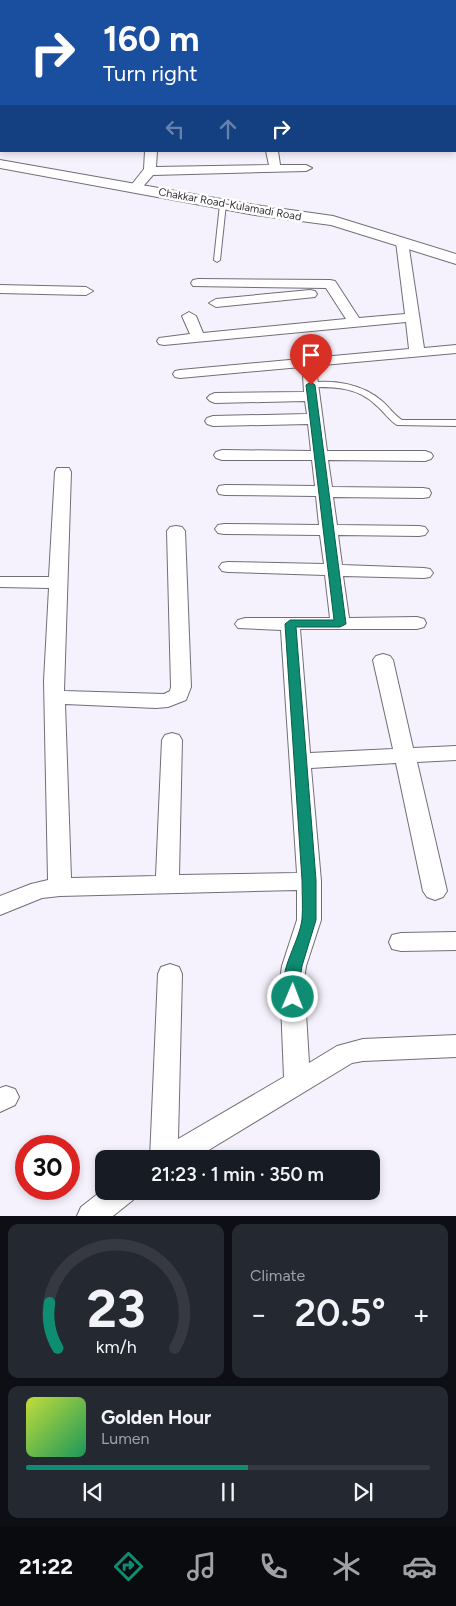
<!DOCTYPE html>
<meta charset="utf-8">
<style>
:root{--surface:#171b24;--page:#242831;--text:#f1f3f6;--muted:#9ea1a6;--line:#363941;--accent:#0e8d72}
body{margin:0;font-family:Figtree,sans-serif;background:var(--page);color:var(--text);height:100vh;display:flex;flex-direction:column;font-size:19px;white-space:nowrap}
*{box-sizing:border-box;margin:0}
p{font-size:16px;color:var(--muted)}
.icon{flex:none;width:28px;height:28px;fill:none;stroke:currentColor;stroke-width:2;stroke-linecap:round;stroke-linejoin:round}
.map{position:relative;height:1216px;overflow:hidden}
.details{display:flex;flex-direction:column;gap:8px;padding:8px;background:#0d0f14;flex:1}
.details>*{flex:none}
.hud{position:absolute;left:0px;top:0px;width:456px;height:152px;box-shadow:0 2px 8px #0003;background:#1a4fa0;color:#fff;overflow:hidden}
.speed{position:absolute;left:15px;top:1135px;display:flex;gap:10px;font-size:25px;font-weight:700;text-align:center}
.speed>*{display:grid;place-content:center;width:65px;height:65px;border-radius:50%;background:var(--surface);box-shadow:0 2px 8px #0003;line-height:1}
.speed .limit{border:8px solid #d22;background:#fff;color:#111}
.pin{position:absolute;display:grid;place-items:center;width:42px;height:42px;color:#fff;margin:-51px -21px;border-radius:50% 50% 50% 0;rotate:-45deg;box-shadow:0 0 5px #0007}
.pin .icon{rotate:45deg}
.me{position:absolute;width:55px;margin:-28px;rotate:1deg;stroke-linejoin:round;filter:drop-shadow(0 0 4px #0008)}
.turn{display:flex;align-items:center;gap:18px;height:105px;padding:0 20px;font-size:22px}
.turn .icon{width:65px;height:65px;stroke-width:2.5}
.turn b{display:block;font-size:35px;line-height:42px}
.lanes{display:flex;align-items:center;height:48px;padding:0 20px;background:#0003;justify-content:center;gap:25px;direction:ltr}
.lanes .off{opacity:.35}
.big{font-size:38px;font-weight:600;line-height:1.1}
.details .widget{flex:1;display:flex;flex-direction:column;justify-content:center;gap:8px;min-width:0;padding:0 18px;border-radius:10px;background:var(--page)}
.details .dial{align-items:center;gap:0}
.dial svg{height:130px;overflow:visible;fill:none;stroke:var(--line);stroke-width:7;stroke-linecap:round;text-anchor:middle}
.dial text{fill:var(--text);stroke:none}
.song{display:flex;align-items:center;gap:15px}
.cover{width:60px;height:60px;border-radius:8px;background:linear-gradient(135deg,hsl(70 70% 55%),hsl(150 70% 35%))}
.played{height:5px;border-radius:2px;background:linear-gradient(90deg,var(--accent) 55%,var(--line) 55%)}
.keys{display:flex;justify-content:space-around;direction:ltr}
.heat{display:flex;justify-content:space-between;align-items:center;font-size:28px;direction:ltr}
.details .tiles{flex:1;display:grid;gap:8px;grid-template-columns:1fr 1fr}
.widget:last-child{grid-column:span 2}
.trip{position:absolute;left:95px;top:1150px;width:285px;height:50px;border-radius:10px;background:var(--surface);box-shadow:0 2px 8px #0003;font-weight:600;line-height:50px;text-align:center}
.dock{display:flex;height:80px;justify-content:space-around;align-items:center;background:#090b0e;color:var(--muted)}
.dock .icon{width:35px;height:35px}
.dock .on{color:var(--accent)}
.dock b{font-size:22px;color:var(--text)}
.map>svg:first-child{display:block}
</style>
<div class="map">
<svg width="456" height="1216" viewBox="0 0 456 1216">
<rect width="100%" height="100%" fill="#f6f2fd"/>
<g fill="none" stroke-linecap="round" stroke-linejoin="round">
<defs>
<path id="service" d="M 223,202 L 226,204 L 220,260 L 217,262 L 214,260 L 220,204 Z
M 308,383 C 333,379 363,384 382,401 C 389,407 394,415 402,420 L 456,420 L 456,426 L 397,425 C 389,420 384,412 377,406 C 358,387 336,387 311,387 L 308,387 Z"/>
<path id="minor" d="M 380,0 L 398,0 L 398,1 L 380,1 Z
M 455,67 L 456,67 L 456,73 L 455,73 Z
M 455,85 L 456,85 L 456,91 L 455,91 Z
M 145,151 L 157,151 L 156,167 L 269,165 L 266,151 L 278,151 L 280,165 L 306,165 L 312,168 L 306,171 L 153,175 L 139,191 L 131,191 L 129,188 L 144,169 Z
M 402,238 L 408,242 L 424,348 L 456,345 L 456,353 L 180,378 L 175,377 L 173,374 L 175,371 L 180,370 L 409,349 L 406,322 L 164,345 L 159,344 L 157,341 L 159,338 L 190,334 L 182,316 L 189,312 L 196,316 L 203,333 L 346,319 L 326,288 L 193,286 L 191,283 L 193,280 L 198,279 L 330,280 L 335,281 L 359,318 L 405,314 L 396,242 Z
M 0,285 L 86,287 L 93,291 L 86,295 L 0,293 Z
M 310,290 L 315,291 L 317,294 L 315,297 L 216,307 L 209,303 L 216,299 Z
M 310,372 L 315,373 L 317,376 L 327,451 L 425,451 L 431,453 L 433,456 L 431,459 L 425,461 L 328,460 L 332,487 L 423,488 L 429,489 L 431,493 L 429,497 L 423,498 L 333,497 L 337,525 L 419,526 L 425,527 L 428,531 L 425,535 L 419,536 L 338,535 L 342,565 L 424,568 L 430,569 L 433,573 L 430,577 L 424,578 L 343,576 L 349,618 L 417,617 L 424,619 L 426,623 L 424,627 L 417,629 L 300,629 L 310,753 L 393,749 L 373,660 L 376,656 L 383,654 L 390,656 L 393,660 L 413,748 L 456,746 L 456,760 L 417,762 L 447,891 L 443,897 L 435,900 L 427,897 L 423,891 L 396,763 L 311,768 L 321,881 L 321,920 L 306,966 L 304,980 L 309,1063 L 337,1046 L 363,1039 L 456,1035 L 456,1057 L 363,1061 L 352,1063 L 194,1159 L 150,1159 L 158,974 L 161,967 L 170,964 L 179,967 L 182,974 L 178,1139 L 284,1077 L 280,980 L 282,966 L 297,920 L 297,890 L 60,896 L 42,898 L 0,915 L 0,896 L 31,884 L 48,880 L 44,681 L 49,588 L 0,587 L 0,577 L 49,577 L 55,472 L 57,468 L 69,468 L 71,472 L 64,691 L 164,694 L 170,691 L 171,687 L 167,531 L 170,527 L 176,526 L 182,527 L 185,531 L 191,687 L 186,700 L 168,707 L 156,708 L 65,704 L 71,878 L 156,876 L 162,740 L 165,735 L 172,733 L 179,735 L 182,740 L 179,875 L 297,873 L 281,630 L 238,628 L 235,624 L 238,620 L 245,618 L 330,618 L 325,575 L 228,572 L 222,571 L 219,567 L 222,563 L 228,562 L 324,564 L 320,535 L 224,534 L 218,533 L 215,529 L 218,525 L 224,524 L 319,525 L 316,496 L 225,495 L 219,494 L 217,490 L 219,486 L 225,485 L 315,486 L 312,460 L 222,460 L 216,458 L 214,455 L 216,452 L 222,450 L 311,451 L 308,424 L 213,426 L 207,424 L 205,421 L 207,418 L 213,416 L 307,414 L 305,401 L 215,403 L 210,401 L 207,398 L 210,395 L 215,393 L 304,392 L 303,376 L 305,373 Z
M 456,932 L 456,950 L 401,951 L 392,949 L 389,942 L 392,935 L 401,933 Z
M 6,1086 L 15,1089 L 19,1097 L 15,1105 L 0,1112 L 0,1088 Z
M 104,1189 L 104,1191 L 137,1191 L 133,1200 L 113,1216 L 77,1216 L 81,1207 Z"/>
<path id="tertiary" d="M 0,160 L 255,205 L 333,216 L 456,254 L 456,264 L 331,225 L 255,215 L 0,168 Z"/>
</defs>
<use href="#service" stroke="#726e78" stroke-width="2"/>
<use href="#minor" stroke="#726e78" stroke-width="2"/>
<use href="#tertiary" stroke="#726e78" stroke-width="2"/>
<use href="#service" fill="#fff" fill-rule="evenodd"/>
<use href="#minor" fill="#fff" fill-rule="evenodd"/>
<use href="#tertiary" fill="#fff" fill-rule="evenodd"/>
</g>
<path fill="#0e8d72" stroke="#095c4a" d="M 311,382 L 315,385 L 346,624 L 340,627 L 296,627 L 316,880 L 316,920 L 302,966 L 300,980 L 300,997 L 298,1001 L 293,1003 L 287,1001 C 274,975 299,945 302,919 C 303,907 302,893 302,880 L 285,624 L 290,620 L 334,620 L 306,385 Z"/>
<g text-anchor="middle" stroke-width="5" stroke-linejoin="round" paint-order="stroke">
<g font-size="11" fill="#333136" stroke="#fff">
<text transform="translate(230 204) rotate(10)" y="4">Chakkar Road-Kulamadi Road</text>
</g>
</g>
</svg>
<div class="speed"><div class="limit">30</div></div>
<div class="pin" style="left:311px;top:385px;background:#d93025"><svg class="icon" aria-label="arrive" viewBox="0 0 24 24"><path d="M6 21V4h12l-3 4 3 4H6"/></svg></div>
<svg class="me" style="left:293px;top:997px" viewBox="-20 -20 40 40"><circle r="17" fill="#0e8d72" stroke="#fff" stroke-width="3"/><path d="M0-11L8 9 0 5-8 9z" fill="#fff"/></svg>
<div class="trip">21:23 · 1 min · 350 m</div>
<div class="hud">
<div class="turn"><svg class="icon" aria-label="right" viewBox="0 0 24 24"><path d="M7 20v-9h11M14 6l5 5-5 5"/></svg><div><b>160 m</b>Turn right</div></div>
<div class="lanes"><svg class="icon off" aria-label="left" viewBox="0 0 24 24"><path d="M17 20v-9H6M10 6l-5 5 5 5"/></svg><svg class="icon off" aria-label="ahead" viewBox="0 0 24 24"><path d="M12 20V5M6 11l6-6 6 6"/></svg><svg class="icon" aria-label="right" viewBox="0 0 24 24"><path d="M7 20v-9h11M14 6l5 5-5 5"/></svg></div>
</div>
</div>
<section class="details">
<div class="tiles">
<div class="widget dial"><svg viewBox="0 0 100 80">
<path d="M14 69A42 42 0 1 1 86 69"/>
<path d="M14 69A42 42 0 0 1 9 41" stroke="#0e8d72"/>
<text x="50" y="56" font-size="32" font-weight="700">23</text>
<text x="50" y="72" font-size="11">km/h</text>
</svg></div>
<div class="widget"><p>Climate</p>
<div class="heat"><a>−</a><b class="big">20.5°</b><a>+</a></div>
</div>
<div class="widget">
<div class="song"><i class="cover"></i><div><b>Golden Hour</b><p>Lumen</p></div></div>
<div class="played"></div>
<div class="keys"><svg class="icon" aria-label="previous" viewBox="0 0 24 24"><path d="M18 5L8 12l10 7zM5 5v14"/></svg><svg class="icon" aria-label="pause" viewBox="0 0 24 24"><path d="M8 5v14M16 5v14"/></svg><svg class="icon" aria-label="next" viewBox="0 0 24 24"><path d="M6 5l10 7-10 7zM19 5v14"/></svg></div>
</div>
</div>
</section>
<nav class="dock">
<b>21:22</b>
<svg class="icon on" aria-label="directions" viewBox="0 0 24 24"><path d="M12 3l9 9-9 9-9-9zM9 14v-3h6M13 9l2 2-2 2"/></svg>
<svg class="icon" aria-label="music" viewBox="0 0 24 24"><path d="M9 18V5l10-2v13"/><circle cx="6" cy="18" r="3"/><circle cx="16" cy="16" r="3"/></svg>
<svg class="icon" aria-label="phone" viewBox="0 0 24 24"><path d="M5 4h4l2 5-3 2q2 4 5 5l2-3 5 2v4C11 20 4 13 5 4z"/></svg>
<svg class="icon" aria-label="climate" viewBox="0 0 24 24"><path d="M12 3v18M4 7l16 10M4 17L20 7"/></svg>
<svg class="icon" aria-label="car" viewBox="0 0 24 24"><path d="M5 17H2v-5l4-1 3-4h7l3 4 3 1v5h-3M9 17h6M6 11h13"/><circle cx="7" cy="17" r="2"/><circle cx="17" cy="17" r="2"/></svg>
</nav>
